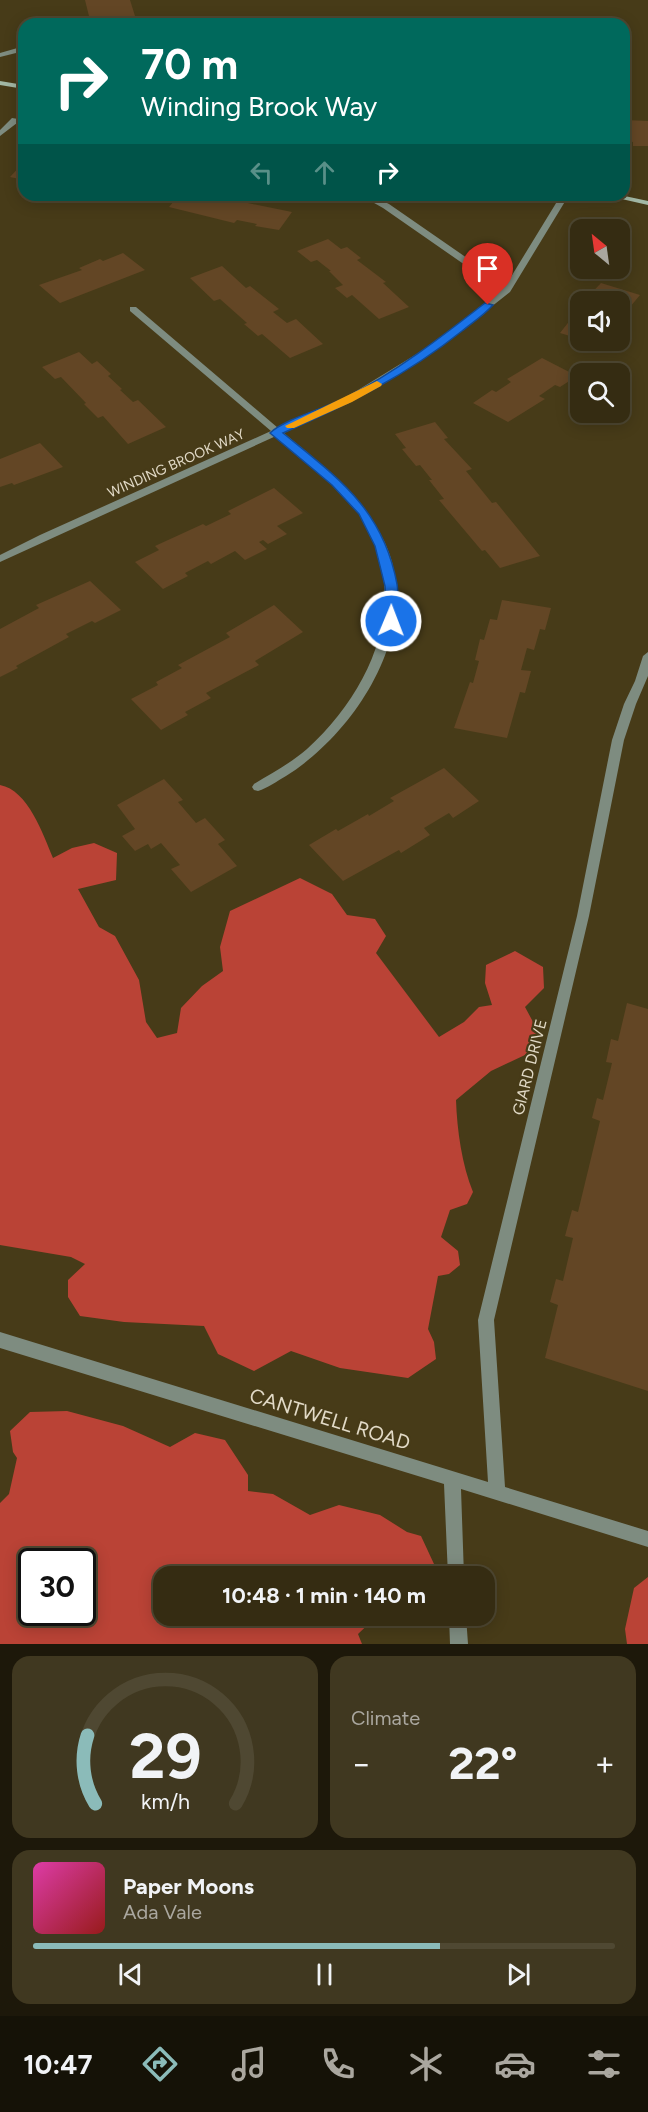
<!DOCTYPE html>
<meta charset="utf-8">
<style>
:root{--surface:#352c12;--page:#403820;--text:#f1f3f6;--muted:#aaa79f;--line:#4f4832;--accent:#8bbbb9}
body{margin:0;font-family:Figtree,sans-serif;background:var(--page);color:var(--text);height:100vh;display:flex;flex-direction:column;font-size:22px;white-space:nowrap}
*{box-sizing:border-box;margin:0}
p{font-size:20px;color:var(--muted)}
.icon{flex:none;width:33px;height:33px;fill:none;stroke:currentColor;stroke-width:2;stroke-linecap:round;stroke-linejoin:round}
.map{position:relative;height:1644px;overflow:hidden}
.panel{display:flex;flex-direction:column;gap:12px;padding:12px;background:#1d180a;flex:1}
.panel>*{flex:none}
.hud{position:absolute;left:18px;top:18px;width:612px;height:183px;border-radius:18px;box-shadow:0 3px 15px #0003,0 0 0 2px var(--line);background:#00695c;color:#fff;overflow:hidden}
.needle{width:39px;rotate:331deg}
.tools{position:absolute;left:570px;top:219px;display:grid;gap:12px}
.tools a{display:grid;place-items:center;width:60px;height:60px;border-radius:12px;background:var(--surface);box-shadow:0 3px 15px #0003,0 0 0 2px var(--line);font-size:30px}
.speed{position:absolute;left:18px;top:1548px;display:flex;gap:12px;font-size:30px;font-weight:700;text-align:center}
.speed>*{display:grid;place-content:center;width:78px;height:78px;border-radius:50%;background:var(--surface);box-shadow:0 3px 15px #0003,0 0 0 2px var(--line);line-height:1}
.speed .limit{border:3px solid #111;border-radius:9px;background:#fff;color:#111}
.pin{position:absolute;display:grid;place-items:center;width:51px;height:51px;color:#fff;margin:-62px -26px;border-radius:50% 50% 50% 0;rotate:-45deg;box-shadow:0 0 6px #0007}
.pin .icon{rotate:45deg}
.me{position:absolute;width:66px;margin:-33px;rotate:1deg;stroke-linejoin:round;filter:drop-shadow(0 0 4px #0008)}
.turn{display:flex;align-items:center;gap:21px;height:126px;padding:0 24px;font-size:27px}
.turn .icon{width:78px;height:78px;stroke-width:2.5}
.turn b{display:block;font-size:42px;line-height:51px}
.lanes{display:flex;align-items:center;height:57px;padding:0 24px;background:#0003;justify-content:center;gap:30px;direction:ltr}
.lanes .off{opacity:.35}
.big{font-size:45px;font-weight:700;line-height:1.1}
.panel .widget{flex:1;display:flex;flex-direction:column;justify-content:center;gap:9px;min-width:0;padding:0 21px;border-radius:18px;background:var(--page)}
.panel .dial{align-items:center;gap:0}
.dial svg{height:156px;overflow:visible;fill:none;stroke:var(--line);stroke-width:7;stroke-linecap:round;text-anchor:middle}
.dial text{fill:var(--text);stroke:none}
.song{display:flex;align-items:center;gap:18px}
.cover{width:72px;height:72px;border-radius:9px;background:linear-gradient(135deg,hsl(320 70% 55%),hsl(0 70% 35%))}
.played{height:6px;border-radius:3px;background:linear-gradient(90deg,var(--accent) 70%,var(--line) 70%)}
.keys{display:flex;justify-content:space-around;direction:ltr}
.heat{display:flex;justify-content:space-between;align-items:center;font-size:33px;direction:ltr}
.panel .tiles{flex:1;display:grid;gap:12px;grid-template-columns:1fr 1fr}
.widget:last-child{grid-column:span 2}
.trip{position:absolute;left:153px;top:1566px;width:342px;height:60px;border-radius:18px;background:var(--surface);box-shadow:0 3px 15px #0003,0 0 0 2px var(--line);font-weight:700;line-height:60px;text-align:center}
.tab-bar{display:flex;height:96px;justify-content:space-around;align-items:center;background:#151207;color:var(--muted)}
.tab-bar .icon{width:42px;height:42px}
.tab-bar .current{color:var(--accent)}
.tab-bar b{font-size:27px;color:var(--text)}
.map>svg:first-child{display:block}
</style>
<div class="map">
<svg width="648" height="1644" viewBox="0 0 648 1644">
<rect width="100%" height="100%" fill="#473b18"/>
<path fill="#ba4336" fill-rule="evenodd" d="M 0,785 C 28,790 43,834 53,858 L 72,848 L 94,843 L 117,853 L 116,880 L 78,889 L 99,927 L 115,936 L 139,980 L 146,1022 L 157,1038 L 177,1033 L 181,1008 L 202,986 L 223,971 L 220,947 L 230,911 L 300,878 L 332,894 L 347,915 L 375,919 L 386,936 L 376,953 L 439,1037 L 464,1022 L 479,1007 L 492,1005 L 485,983 L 486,965 L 515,951 L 543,967 L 544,988 L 525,1007 L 532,1020 L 538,1039 L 525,1055 L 491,1071 L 456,1100 C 457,1130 462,1165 473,1192 L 467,1204 L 450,1210 L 441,1237 L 458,1251 L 460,1265 L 449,1274 L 438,1276 L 428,1329 L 434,1342 L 436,1359 L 408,1378 L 340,1368 L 291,1351 L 254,1371 L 218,1354 L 204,1326 L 124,1322 L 80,1316 L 68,1297 L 68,1280 L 85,1264 L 71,1257 L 0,1245 Z
M 67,1411 L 123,1426 L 170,1447 L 195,1433 L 225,1440 L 248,1475 L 248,1491 L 273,1494 L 310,1515 L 339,1505 L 380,1515 L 407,1532 L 421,1536 L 434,1564 L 429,1576 L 164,1576 L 164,1616 L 377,1616 L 358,1634 L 362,1644 L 0,1644 L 0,1503 L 9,1494 L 17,1458 L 13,1452 L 10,1431 L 30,1412 ZM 32,1562 L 82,1562 L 82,1612 L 32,1612 Z
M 648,1577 L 648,1644 L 627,1644 L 625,1629 L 634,1588 Z"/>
<path fill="#634625" d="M 85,0 L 130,0 L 135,16 L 90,20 Z
M 624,120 L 648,121 L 648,146 L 633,146 L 633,142 L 627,141 L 627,145 L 624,145 Z
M 24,162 L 24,180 L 10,177 Z
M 114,195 L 140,195 L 135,202 L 112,197 Z
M 179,195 L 209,195 L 292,212 L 279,230 L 255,226 L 257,224 L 237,220 L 234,223 L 169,207 Z
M 328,239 L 341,249 L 347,247 L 361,258 L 357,260 L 386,282 L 383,283 L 409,307 L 379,319 L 352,295 L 347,298 L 335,288 L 343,285 L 329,271 L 331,271 L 317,260 L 311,262 L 297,251 Z
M 123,253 L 145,270 L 60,303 L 39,285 L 82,270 L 79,268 L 100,259 L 103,261 Z
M 222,266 L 246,288 L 250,286 L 279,309 L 273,312 L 287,323 L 296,319 L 323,344 L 290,358 L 262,334 L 258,336 L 244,324 L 247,323 L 220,299 L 214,301 L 190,278 Z
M 601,283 L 640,295 L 630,307 L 625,306 L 620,312 L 620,302 L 583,302 Z
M 580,313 L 580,339 L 560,333 L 571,319 L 574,320 Z
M 79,352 L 92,364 L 97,361 L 111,374 L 108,376 L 122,389 L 120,390 L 133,402 L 138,400 L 166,427 L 128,444 L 103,416 L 98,418 L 84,404 L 86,403 L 61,377 L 55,379 L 42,367 Z
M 542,358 L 577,376 L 560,387 L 555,385 L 539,396 L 545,399 L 508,422 L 473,403 L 492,390 L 496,392 L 511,382 L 507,379 Z
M 435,422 L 448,438 L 444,439 L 472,469 L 466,471 L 492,503 L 496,502 L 540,556 L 500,568 L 485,550 L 482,551 L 439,500 L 444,499 L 429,480 L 432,480 L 420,465 L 416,466 L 402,449 L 406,448 L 395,434 Z
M 40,443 L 63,467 L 14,485 L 12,483 L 0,487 L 0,459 Z
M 274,488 L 303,513 L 277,526 L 287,534 L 268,544 L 263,540 L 259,542 L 267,549 L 245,560 L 235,551 L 211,564 L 208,561 L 185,573 L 188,576 L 163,589 L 135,562 L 159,550 L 155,546 L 203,524 L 206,526 L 231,514 L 228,511 Z
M 90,581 L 121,610 L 95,623 L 92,621 L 66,634 L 69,637 L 16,666 L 18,668 L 0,677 L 0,629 L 39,608 L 36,605 Z
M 502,600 L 551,608 L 545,630 L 540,629 L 534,650 L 527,648 L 521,670 L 531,671 L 525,693 L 520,692 L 507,738 L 454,728 L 470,682 L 473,683 L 479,661 L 475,660 L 480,639 L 484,640 L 490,619 L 497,620 Z
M 274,605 L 303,632 L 255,661 L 259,665 L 206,693 L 211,698 L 185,712 L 188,715 L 161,730 L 131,699 L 158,685 L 156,682 L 182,668 L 178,665 L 230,637 L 226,633 Z
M 444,768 L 479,801 L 453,818 L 449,813 L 424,828 L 430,835 L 401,853 L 399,850 L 343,881 L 309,845 L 336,829 L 338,831 L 368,814 L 369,816 L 394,801 L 390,798 Z
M 164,779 L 183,800 L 178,802 L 196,823 L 205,818 L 225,840 L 218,844 L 237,866 L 191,892 L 171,869 L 180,865 L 161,843 L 151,849 L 148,844 L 135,851 L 122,836 L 135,829 L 117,805 Z
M 627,1003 L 648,1009 L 648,1391 L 545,1358 L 558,1305 L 550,1302 L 556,1279 L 563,1281 L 573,1238 L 565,1236 L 572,1210 L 578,1212 L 600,1121 L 592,1118 L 597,1098 L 603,1100 L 612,1063 L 606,1062 L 611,1039 L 618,1041 Z"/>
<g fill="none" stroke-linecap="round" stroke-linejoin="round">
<path fill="#7e8c80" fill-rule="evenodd" d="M 21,47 L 24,47 L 24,51 L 0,57 L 0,53 Z"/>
<path fill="#7e8c80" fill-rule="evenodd" d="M 12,118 L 24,120 L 24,124 L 17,123 L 0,136 L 0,130 Z
M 360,195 L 370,195 L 389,204 L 506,285 L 561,195 L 569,195 L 510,292 L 439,348 L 351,402 L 284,433 C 324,467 361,493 385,543 C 424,627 357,732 286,776 C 277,781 268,788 258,791 L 254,790 L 252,787 L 254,784 C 272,773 291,763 307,749 C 373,689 414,595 359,514 C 339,483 304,460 276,436 L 0,562 L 0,555 L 40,535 L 271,431 L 130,311 L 130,307 L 136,307 L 278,428 L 345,398 L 433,344 L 501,290 L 383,208 Z
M 648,652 L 648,676 L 636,704 L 624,740 L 589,916 L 494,1320 L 505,1487 L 648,1531 L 648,1547 L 461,1489 L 464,1576 L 448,1576 L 444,1484 L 0,1348 L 0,1332 L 488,1482 L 478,1320 L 577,916 L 612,740 L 624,704 L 635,681 L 643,656 Z
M 449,1616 L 466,1616 L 468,1644 L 450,1644 Z"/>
<path fill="#a2b8a5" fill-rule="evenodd" d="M 0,81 L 24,85 L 24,89 L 0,85 Z
M 604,195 L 620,195 L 648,201 L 648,205 Z"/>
</g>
<path fill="#1a73e8" stroke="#114b97" stroke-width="1.5" d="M 485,303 L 493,305 C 484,315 472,323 462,331 C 407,375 347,405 283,433 C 338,478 383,509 397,584 C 399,595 397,609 397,621 L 391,625 L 386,624 L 385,586 L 375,546 L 359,514 L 332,485 L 270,433 C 284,419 326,408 345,398 C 396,372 440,338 485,303 Z"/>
<path fill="#f59e0b" d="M 377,381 L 382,384 L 381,386 L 352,402 L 294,428 L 287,428 L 285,426 Z"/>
<g text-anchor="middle" stroke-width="4.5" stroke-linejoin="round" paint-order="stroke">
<g font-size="14" fill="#e2dac7" stroke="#473b18">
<text transform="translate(176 463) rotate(-24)" y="5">WINDING BROOK WAY</text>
</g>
<g font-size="16" fill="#e2dac7" stroke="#473b18">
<text transform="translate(529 1067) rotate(-76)" y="6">GIARD DRIVE</text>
</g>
<g font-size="20" fill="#e2dac7" stroke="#473b18">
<text transform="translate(330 1419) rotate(17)" y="7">CANTWELL ROAD</text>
</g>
</g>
</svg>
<div class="tools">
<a><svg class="needle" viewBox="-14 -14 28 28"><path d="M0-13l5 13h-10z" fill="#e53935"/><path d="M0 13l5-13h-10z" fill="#aaa79f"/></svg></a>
<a><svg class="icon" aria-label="sound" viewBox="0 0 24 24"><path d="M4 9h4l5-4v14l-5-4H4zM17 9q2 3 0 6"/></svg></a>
<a><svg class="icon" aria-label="search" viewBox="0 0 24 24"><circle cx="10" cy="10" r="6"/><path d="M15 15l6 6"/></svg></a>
</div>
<div class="speed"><div class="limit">30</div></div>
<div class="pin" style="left:488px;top:305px;background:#d93025"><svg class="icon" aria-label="arrive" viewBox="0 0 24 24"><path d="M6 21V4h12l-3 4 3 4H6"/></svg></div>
<svg class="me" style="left:391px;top:621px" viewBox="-20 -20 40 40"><circle r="17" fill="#1a73e8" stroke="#fff" stroke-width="3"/><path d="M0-11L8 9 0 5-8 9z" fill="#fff"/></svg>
<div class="trip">10:48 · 1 min · 140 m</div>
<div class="hud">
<div class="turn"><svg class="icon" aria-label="right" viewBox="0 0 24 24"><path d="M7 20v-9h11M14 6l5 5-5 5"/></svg><div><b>70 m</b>Winding Brook Way</div></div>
<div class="lanes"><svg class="icon off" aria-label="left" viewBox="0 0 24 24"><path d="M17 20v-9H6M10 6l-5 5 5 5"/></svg><svg class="icon off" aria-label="ahead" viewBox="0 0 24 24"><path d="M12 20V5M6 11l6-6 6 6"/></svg><svg class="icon" aria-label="right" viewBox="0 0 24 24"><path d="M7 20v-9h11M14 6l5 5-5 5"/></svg></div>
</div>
</div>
<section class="panel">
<div class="tiles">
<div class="widget dial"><svg viewBox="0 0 100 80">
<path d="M14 69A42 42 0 1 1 86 69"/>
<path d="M14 69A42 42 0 0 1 10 34" stroke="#8bbbb9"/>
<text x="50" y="56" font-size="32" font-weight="700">29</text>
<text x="50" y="72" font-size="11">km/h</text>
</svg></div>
<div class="widget"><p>Climate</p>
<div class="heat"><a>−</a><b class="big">22°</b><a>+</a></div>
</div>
<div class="widget">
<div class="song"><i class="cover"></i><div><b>Paper Moons</b><p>Ada Vale</p></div></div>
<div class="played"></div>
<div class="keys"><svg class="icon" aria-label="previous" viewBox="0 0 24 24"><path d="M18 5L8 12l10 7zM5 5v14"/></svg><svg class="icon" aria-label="pause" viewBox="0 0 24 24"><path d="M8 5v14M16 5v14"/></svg><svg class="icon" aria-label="next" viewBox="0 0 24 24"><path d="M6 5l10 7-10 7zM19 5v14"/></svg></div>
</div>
</div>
</section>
<nav class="tab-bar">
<b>10:47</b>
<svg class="icon current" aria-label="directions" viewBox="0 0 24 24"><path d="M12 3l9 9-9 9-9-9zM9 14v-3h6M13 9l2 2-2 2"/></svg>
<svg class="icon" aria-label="music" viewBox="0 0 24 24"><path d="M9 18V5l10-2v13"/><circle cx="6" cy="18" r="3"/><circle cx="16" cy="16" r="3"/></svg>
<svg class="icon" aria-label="phone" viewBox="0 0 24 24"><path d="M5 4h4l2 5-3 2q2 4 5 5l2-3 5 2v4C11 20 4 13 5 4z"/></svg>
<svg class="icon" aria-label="climate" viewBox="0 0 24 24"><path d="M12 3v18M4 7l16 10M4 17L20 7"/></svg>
<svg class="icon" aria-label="car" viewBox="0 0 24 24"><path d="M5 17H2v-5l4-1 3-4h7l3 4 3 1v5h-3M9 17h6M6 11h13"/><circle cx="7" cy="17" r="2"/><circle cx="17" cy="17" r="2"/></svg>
<svg class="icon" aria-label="filters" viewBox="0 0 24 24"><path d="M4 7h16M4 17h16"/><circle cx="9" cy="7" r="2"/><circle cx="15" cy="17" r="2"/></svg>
</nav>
